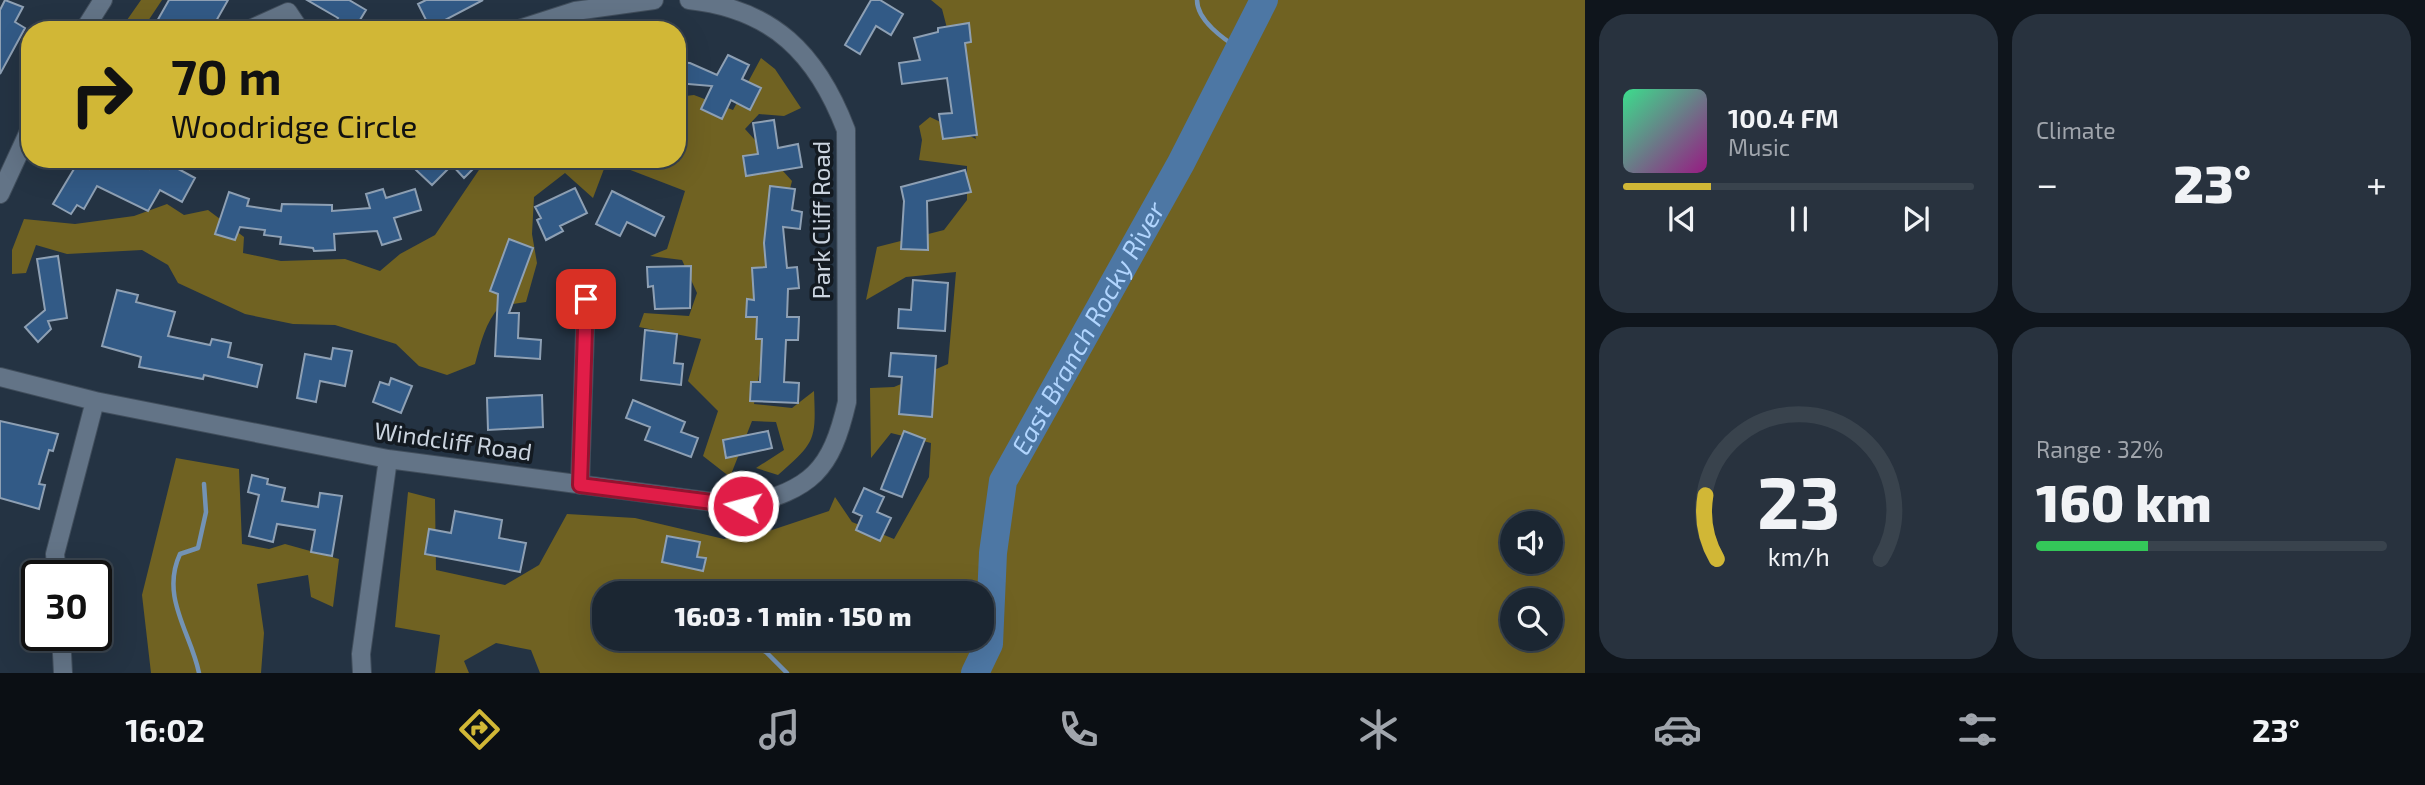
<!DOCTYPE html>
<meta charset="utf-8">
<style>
:root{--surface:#1b2632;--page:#28323e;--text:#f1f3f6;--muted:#a0a5ac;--line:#39434d;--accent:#d1b736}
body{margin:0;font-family:"Exo 2",sans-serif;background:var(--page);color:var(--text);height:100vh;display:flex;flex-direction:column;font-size:26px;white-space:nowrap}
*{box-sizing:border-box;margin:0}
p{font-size:23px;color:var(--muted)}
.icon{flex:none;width:38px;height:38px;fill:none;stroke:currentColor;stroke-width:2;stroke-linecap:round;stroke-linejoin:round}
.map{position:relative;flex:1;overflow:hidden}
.drawer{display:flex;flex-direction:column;gap:14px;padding:14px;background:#0f151c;width:840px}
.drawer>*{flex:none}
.banner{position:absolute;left:21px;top:21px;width:665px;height:147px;border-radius:28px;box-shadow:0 7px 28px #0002,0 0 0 2px var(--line);background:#d1b736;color:#111;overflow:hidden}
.controls{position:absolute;left:1500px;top:511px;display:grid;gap:14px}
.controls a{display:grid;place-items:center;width:63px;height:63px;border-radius:50%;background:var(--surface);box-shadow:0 7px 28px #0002,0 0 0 2px var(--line);font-size:35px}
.speed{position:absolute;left:21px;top:560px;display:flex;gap:14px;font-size:35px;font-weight:700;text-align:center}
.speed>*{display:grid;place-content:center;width:91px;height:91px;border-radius:50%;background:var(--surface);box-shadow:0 7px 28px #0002,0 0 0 2px var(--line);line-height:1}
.speed .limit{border:4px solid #111;border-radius:10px;background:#fff;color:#111}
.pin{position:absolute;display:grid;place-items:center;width:60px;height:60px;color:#fff;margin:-30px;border-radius:14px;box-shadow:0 4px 10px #0006}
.me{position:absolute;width:77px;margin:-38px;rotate:277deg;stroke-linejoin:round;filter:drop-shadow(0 0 5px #0008)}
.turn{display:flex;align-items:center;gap:24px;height:147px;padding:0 35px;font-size:32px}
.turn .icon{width:91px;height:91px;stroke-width:2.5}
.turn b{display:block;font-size:49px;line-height:60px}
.big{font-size:52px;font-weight:800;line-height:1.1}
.drawer .card{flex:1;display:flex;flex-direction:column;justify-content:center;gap:10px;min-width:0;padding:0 24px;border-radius:28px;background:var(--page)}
.drawer .dial{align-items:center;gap:0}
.dial svg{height:182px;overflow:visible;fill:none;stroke:var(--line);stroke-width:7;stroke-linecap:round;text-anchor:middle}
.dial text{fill:var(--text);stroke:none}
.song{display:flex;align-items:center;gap:21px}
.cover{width:84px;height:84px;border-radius:10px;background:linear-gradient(135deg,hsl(150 70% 55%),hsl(310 70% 35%))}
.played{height:7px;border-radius:4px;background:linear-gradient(90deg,var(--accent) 25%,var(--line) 25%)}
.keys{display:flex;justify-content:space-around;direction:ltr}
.heat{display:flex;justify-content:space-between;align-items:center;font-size:38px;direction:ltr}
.charge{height:10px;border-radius:5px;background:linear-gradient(90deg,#34c759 32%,var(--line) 0)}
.drawer .tiles{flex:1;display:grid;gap:14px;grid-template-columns:repeat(2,1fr)}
.trip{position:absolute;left:592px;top:581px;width:402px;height:70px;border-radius:28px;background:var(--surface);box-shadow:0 7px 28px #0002,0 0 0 2px var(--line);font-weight:800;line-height:70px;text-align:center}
.dock{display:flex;height:112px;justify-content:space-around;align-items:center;background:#0b0f14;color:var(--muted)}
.dock .icon{width:49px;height:49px}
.dock .active{color:var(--accent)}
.dock b{font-size:32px;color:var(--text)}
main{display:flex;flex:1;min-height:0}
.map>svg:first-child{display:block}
</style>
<main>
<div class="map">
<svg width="1585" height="673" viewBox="0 0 1585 673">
<rect width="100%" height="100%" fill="#243343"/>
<path fill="#706222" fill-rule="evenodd" d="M 141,0 L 162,0 L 142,30 L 120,30 Z
M 931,0 L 1585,0 L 1585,673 L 540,673 L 531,650 L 496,643 L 464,661 L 469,673 L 435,673 L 440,635 L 395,627 L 408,492 L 435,499 L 436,570 L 505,585 L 539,565 L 567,514 L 635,518 L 724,539 L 769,531 L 829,511 L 835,497 L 852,522 L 894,539 L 929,477 L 931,443 L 891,433 L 871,458 L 870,388 L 894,387 L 948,364 L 956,272 L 906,277 L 866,300 L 877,247 L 944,230 L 967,200 L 967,166 L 919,160 L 922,140 L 919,126 L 930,117 L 976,139 L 942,9 ZM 1512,523 L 1550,523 L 1550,562 L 1512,562 ZM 604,593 L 982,593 L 982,639 L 604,639 ZM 1512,600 L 1550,600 L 1550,639 L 1512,639 Z
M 761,58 L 775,69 L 801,108 L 784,116 L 759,114 L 745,129 L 792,181 C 772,254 768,330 754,404 L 792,408 L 814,391 C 816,440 816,442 778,475 L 756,468 L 784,450 L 776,422 L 752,421 L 730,477 L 703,456 L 718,411 L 688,381 L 701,339 L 639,327 L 644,313 L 689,316 L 697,293 L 682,260 L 650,256 L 667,249 L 685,191 L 607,161 L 593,198 L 565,173 L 534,197 L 532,234 L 537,263 L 526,302 L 500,306 C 485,323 481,342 475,364 L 447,375 L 419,366 L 396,344 L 335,325 L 293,324 L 245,314 L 178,283 L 168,265 L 142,250 L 67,254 L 36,245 L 26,273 L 12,274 L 12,250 L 24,219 L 75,224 L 134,216 L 167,204 L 184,215 L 208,210 L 244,237 L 243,253 L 281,261 L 345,259 L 380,271 L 400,254 L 435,235 L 485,161 L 677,159 L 677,97 L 694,95 L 733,110 Z
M 176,458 L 239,469 L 242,544 L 269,549 L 285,544 L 339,559 L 333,607 L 311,597 L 308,575 L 257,584 L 264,633 L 261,673 L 151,673 L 142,595 Z"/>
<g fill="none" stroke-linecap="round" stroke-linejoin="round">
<path stroke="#7393b6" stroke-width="4.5" d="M 1197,0 C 1197,20 1223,39 1240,49
M 678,639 L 708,639
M 742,639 L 766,652 L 787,673
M 199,673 C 191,633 160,597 180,554 L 198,548 L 206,512 L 204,484"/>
<path stroke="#4d77a4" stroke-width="28" id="s1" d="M 975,673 L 989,644 L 993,553 L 1003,481 L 1181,163 L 1264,0"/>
</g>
<path fill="#325a86" stroke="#8ea0b4" stroke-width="2" d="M 5,0 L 23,7 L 15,22 L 25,28 L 0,74 L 0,10 Z
M 169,0 L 228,0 L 211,30 L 152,30 Z
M 307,0 L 349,0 L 366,10 L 360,20 L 378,30 L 331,30 L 338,18 Z
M 426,0 L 483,0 L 430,28 L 418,4 Z
M 871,0 L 880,0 L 903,14 L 891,35 L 876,26 L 860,54 L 845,45 Z
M 969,23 L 971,42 L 965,43 L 977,135 L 943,139 L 939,114 L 952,113 L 947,78 L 902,84 L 899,63 L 920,60 L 914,38 L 938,32 L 938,28 Z
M 728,55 L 749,65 L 742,79 L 761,88 L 750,110 L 731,100 L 722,119 L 701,109 L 712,86 L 677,83 L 677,62 L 690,63 L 717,75 Z
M 774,120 L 778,148 L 798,144 L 802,167 L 746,176 L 743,156 L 758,154 L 753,123 Z
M 80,159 L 132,159 L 149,169 L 155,159 L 160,159 L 195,178 L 182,202 L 160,190 L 148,211 L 97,186 L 84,209 L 77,205 L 71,214 L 53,204 Z
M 427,159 L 483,159 L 464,178 L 452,165 L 432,185 L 416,170 Z
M 965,170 L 971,192 L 927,201 L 928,250 L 901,249 L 904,201 L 901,187 Z
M 770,186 L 795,189 L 792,210 L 802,212 L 800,229 L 783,227 L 787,268 L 797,267 L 799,288 L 788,289 L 787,317 L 799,317 L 798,340 L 786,340 L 784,382 L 799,383 L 798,403 L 750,401 L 751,382 L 760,382 L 762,339 L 756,339 L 757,317 L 746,317 L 747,299 L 754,300 L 752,268 L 766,267 L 764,243 Z
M 575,188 L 587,213 L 560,226 L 563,231 L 546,240 L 537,220 L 541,218 L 535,207 Z
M 383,189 L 386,198 L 415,189 L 421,210 L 394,218 L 401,239 L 382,245 L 377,231 L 334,234 L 335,250 L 314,251 L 313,248 L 280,244 L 281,237 L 264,235 L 265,230 L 240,227 L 235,240 L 215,234 L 229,192 L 249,199 L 247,206 L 281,211 L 282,204 L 332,205 L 332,211 L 370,208 L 366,194 Z
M 612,191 L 664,217 L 655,236 L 627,222 L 620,236 L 596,224 Z
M 509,239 L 533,248 L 509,313 L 519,313 L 518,338 L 541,340 L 540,359 L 495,356 L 498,294 L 490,291 Z
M 58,256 L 67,318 L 48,321 L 51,329 L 38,342 L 25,327 L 45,310 L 37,259 Z
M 691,266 L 690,308 L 655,309 L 653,286 L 648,287 L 647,267 Z
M 913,280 L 948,283 L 945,331 L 898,328 L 899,309 L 911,310 Z
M 117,290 L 138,295 L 136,302 L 175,312 L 168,336 L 210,345 L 212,339 L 231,343 L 228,357 L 262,365 L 257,387 L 204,375 L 203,379 L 139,367 L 141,357 L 102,346 Z
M 645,330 L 677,334 L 674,363 L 683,364 L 681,385 L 641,380 Z
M 333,348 L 352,351 L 345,386 L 320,381 L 316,402 L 297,398 L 305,354 L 331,359 Z
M 891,353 L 936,356 L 932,417 L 899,414 L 902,377 L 889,376 Z
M 391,378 L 412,386 L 401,413 L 373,402 L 380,382 L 389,385 Z
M 542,395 L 543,427 L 488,430 L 487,398 Z
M 633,400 L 685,422 L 681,432 L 698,438 L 691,457 L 645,440 L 650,427 L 626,418 Z
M 0,421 L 58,434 L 53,451 L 49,450 L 39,484 L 45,485 L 39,509 L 0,498 Z
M 768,431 L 772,448 L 726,458 L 723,440 Z
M 904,431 L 925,439 L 902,497 L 881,489 Z
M 252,475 L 268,479 L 267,484 L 285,488 L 282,501 L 318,507 L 320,493 L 342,496 L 332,556 L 311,552 L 315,530 L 277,524 L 273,542 L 249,536 L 259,495 L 248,492 Z
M 864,488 L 884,497 L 877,512 L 891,518 L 880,541 L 856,530 L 862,516 L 853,512 Z
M 455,511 L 502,520 L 499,538 L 526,543 L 520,572 L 425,554 L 429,529 L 451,533 Z
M 667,536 L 700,542 L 697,557 L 706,558 L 703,571 L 662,562 Z"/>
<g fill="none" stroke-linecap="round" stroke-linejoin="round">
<defs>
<path id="minor" d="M 84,30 L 103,0
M 248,30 L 288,12 L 300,30
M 516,30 L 575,11 L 654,0
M 0,194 L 30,129
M 0,377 L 95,401 L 388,459 L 743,506 C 812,489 831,471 847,402 L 846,130 C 817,54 773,9 689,0
M 580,485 L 586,299
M 57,576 L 55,554 L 95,401
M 61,635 L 63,673
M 362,673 L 361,654 L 388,459"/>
</defs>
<use href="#minor" stroke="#414e5c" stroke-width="20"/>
<use href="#minor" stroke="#637487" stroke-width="18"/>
</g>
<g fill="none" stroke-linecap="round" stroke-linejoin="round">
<defs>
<path id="route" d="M 586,299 L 580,485 L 743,506"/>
</defs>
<use href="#route" stroke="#92132f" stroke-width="18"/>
<use href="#route" stroke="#e11d48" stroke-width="12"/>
</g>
<g text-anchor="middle" stroke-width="7" stroke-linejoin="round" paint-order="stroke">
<g font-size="24" fill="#cbd4df" stroke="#131a21">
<text transform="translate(822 220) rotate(-90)" y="8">Park Cliff Road</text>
<text transform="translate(453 442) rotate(8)" y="8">Windcliff Road</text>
</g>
<g font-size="26" font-style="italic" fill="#b1d5fe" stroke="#131a21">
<text dy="9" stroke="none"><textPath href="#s1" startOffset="371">East Branch Rocky River</textPath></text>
</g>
</g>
</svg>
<div class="controls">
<a><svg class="icon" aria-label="sound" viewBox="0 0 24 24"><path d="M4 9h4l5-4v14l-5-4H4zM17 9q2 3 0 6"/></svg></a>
<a><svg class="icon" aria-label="search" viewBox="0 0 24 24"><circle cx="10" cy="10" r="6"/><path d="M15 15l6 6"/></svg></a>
</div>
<div class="speed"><div class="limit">30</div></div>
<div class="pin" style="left:586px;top:299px;background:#d93025"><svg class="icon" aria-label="arrive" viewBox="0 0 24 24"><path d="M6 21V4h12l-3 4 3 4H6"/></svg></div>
<svg class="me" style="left:743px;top:506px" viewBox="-20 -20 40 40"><circle r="17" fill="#e11d48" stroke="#fff" stroke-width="3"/><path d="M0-11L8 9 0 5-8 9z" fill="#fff"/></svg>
<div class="trip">16:03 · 1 min · 150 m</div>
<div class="banner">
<div class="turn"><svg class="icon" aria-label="right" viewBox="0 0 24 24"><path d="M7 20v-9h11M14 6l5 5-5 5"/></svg><div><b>70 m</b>Woodridge Circle</div></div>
</div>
</div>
<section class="drawer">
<div class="tiles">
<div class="card">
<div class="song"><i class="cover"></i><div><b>100.4 FM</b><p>Music</p></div></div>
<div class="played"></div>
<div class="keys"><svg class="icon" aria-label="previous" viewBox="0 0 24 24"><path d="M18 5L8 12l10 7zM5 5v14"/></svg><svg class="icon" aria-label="pause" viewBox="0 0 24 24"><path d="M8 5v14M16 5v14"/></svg><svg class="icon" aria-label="next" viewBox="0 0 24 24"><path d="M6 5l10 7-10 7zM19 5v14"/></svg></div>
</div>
<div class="card"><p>Climate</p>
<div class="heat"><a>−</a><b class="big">23°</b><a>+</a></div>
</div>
<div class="card dial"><svg viewBox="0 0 100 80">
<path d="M14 69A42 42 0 1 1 86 69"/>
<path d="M14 69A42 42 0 0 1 9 41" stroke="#d1b736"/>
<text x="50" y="56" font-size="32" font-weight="700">23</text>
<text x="50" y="72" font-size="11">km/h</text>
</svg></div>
<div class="card"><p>Range · 32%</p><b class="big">160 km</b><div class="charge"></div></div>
</div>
</section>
</main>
<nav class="dock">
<b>16:02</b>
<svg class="icon active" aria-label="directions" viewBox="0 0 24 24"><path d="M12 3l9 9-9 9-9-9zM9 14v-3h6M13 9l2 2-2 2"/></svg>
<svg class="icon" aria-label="music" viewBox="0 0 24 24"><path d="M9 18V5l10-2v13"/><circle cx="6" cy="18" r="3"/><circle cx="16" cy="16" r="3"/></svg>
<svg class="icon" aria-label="phone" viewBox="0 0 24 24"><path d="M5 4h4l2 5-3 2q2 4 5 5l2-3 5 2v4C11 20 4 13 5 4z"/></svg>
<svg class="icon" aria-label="climate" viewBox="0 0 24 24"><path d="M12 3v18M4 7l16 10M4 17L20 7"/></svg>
<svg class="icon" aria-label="car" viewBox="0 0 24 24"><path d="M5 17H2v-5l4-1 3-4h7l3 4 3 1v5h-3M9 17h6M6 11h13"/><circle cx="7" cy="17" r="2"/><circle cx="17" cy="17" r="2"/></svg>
<svg class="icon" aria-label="filters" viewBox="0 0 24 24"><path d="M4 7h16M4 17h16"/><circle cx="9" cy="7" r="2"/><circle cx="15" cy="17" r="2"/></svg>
<b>23°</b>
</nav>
